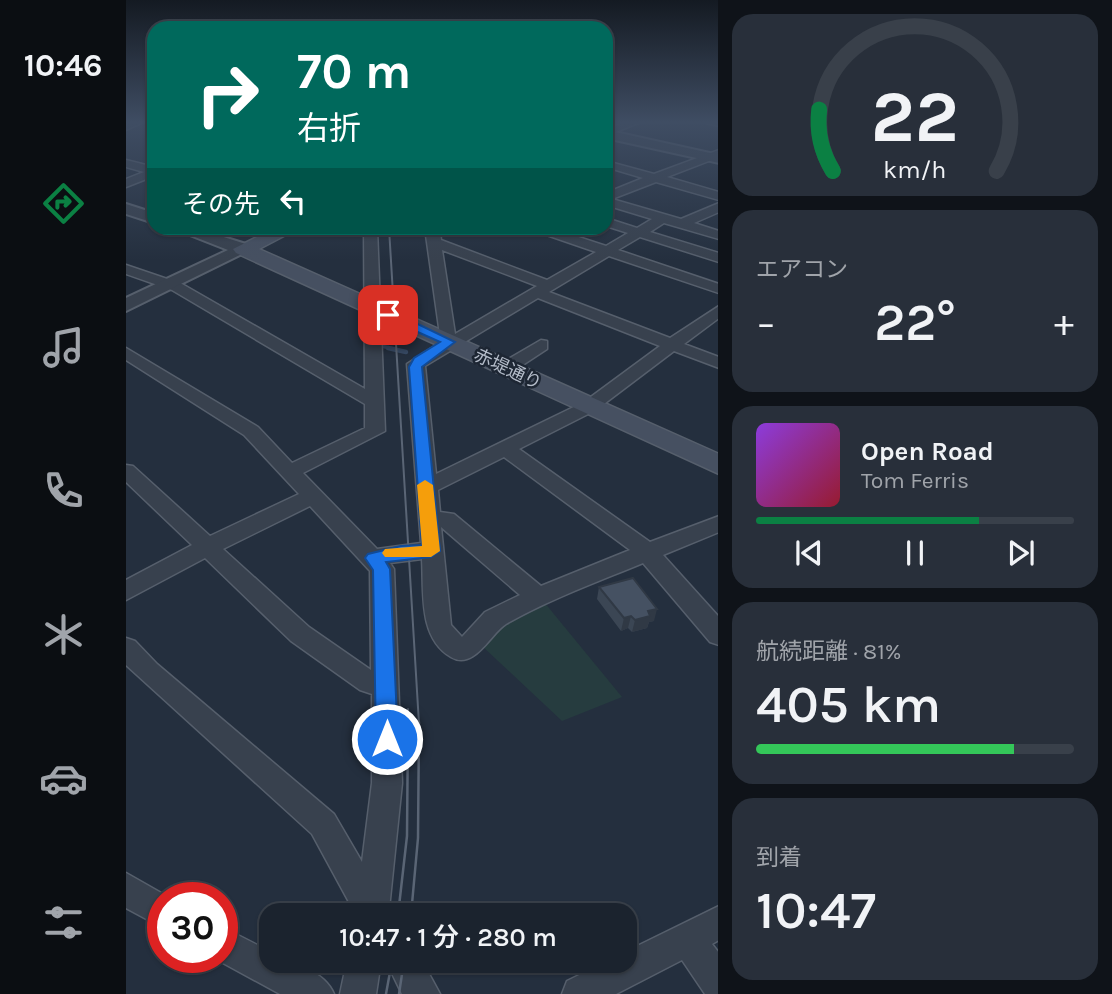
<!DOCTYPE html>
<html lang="ja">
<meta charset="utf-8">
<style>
:root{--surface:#1b232e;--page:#282f3a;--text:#f1f3f6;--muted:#a0a4aa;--line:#39404a;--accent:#0b8043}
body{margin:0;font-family:Karla,"Noto Sans JP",sans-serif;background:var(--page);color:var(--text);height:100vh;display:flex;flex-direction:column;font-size:26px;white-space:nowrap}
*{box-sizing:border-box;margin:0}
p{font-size:23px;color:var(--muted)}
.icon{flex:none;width:38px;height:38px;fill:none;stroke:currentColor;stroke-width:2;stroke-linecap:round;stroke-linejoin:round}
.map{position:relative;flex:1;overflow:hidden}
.panel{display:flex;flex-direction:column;gap:14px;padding:14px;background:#0f1319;width:394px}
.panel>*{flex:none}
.banner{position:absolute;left:21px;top:21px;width:466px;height:214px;border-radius:21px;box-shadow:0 2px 5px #0004,0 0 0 2px var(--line);background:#00695c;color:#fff;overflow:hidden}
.speed{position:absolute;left:21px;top:882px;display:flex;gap:14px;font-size:35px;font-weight:700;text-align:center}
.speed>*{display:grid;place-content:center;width:91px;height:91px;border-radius:50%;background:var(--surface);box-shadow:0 2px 5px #0004,0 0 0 2px var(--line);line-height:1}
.speed .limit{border:10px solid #d22;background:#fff;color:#111}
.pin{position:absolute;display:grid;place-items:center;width:60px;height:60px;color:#fff;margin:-30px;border-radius:14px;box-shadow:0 4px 10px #0006}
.me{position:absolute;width:77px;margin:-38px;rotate:0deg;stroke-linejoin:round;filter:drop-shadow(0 0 5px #0008)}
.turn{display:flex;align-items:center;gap:24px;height:147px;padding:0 35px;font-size:32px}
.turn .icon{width:91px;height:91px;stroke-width:2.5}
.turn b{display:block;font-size:49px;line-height:60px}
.then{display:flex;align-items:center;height:66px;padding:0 35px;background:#0003;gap:14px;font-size:26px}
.big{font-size:52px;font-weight:600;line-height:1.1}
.panel .widget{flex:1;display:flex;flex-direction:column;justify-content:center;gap:10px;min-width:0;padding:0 24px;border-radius:21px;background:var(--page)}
.panel .dial{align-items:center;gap:0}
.dial svg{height:182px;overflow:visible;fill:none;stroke:var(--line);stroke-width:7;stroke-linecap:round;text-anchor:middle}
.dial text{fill:var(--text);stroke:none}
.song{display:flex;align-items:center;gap:21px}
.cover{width:84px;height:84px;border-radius:10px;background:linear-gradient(135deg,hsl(270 70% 55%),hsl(350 70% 35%))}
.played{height:7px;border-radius:4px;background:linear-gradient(90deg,var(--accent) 70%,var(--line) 70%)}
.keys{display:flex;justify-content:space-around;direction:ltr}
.heat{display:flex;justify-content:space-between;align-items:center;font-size:38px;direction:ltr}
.charge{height:10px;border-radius:5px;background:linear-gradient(90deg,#34c759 81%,var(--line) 0)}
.trip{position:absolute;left:133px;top:903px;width:378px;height:70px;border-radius:21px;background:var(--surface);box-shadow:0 2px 5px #0004,0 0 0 2px var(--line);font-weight:600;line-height:70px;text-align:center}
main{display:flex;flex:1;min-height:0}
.dock{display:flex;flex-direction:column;width:126px;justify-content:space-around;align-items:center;background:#0b0e12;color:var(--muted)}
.dock .icon{width:49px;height:49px}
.dock .current{color:var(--accent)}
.dock b{font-size:32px;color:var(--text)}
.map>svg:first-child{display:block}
</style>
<main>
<nav class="dock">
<b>10:46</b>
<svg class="icon current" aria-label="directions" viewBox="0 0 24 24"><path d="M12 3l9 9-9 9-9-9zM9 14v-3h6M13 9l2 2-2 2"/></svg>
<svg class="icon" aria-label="music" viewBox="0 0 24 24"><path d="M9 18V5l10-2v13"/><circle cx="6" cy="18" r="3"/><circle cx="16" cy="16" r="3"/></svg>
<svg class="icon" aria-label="phone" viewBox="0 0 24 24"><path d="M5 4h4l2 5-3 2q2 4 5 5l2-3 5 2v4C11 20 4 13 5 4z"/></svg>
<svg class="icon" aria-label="climate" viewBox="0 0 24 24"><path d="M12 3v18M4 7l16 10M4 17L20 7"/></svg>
<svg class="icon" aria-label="car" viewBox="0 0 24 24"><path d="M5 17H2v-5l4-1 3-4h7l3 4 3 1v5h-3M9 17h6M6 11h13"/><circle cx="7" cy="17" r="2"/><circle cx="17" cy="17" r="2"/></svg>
<svg class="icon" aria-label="filters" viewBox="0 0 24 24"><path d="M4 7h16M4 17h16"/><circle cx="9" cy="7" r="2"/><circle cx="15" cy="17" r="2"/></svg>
</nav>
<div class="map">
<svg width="593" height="994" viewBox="0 0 593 994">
<rect width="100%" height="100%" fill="#242f3e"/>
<path fill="#263c3f" d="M 418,602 L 496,697 L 436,721 L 355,645 L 378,622 Z"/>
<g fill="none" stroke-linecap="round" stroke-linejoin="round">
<path stroke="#394c67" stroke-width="3.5" d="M 255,346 L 269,349"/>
<path stroke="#394c67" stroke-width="4.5" d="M 262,348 L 280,352"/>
<defs>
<path id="minor" d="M 5,121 L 20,121 L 0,130 L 0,123 Z
M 502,121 L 517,121 L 480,136 L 480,130 Z
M 578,121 L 593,121 L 593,126 L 579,123 Z
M 593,150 L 593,157 L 541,177 L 593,192 L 593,200 L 530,182 L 486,199 L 555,219 L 593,203 L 593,212 L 568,223 L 593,231 L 593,239 L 538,223 L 524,232 L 593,253 L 593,262 L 514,237 L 492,250 L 593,284 L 593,293 L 483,256 L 423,292 L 544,338 L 593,306 L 593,318 L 558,344 L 593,357 L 593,368 L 548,351 L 470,410 L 393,449 L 524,542 L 593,516 L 593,532 L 537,555 L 593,617 L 593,645 L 584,642 L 517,563 C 471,582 424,599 380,624 C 365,633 348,671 325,657 C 292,638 298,592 296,559 L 264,563 L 268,569 L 276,783 L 263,909 L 266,915 L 230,915 L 186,834 L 0,665 L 0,638 L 9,641 L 31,664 L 208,814 L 236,862 L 246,783 L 246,694 L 234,690 L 165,641 L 79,558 L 0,600 L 0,580 L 66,545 L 0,482 L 0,465 L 7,466 L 84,536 L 173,494 L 118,435 L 0,360 L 0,348 L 132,427 L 166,463 L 239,428 L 239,404 L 46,290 L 0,274 L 0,265 L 56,284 L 239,389 L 238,228 L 251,228 L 259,431 L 177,473 L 251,549 L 295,543 L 281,364 L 315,342 L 299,228 L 392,228 C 382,239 331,233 314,232 L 315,240 L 421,280 L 470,252 L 409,231 L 408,228 L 425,228 L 480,246 L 502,233 L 480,226 L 480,218 L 511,228 L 526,219 L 480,205 L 480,193 L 517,178 L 480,167 L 480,161 L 528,174 ZM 316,250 L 411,286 L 329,334 ZM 412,298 L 534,346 L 458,402 L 310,474 L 299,366 ZM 378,457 L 504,550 L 415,586 L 328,514 L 314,512 L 312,490 ZM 184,506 L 244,571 L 245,670 L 183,627 L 97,549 ZM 315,527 L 394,595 L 359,612 L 336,637 L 325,625 Z
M 0,160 L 28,167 L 28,176 L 0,187 L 0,179 L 18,172 L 0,167 Z
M 415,340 L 421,341 L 421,349 L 386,372 L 374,372 L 371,368 L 374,364 Z
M 0,873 L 44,898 L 37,898 L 37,928 L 0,908 Z
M 593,906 L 593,940 L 586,944 L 593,953 L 593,994 L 579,994 L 556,960 L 490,994 L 436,994 L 441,981 L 482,961 L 499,961 L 499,952 Z
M 96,927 L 145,952 L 145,961 C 168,961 199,972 208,994 L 154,994 L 86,957 L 96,957 Z
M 221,961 L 255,961 L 250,994 L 214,994 Z
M 260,961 L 296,961 L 314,994 L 276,994 Z"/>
<path id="tertiary" d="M 480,130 L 593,155 L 593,163 L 480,138 Z
M 0,204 L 28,213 L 28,223 L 0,214 Z
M 46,228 L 69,228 L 123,245 L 126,249 L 0,311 L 0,298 L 102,250 Z"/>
<path id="secondary" d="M 149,228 L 173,228 L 133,249 L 593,454 L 593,474 L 110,253 L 107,249 Z"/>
</defs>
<use href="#minor" stroke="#565f6c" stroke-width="3"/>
<use href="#tertiary" stroke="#565f6c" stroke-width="4"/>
<use href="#secondary" stroke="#565f6c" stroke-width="3"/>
<use href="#minor" fill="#38414e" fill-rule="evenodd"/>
<use href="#tertiary" fill="#38414e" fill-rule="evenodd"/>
<use href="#secondary" fill="#465061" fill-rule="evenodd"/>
<path stroke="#5a6575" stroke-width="2" d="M 263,228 L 293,724
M 282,724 L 282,709"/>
<path stroke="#5a6575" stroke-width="2.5" d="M 272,915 L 281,836 L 282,722
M 285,915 L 292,838 L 293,722
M 260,994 L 266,961
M 273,994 L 278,961"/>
</g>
<path fill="#3b4654" d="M 473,587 L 528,621 L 523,622 L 521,628 L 506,632 L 502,628 L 495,631 L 471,599 Z"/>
<path fill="#303945" d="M 531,609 L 528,621 L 523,622 L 521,628 L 506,632 L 509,620 L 522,611 Z
M 505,616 L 502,628 L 495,631 L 498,618 Z"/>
<path fill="#455162" stroke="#303945" stroke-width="2" d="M 507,578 L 531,609 L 522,611 L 524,616 L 509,620 L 505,616 L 498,618 L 473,587 Z"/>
<linearGradient id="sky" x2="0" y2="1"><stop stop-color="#141a22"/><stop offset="0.47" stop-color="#3f4d63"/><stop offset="1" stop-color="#3f4d63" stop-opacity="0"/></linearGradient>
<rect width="593" height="260" fill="url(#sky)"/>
<path fill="#1a73e8" stroke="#114b97" stroke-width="2" d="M 258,312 L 267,312 L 329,342 L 296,367 L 314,551 L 305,557 L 260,562 L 264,569 L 272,739 L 268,746 L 261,748 L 253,746 L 250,739 L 247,570 L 239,558 L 242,554 L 275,546 L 296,545 L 283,367 L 288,358 L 314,342 L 258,317 Z"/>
<path fill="#f59e0b" d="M 299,480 L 307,485 L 314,551 L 305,557 L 259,557 L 256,553 L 259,549 L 296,546 L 291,485 Z"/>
<g text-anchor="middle" stroke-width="5" stroke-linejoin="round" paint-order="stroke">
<g font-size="18" fill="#b4bcc9" stroke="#1d2633">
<text transform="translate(382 369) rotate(25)" y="6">赤堤通り</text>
</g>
</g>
</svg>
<div class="speed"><div class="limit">30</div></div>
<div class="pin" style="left:262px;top:315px;background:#d93025"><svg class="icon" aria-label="arrive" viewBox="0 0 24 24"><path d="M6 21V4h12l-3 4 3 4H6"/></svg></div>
<svg class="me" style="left:261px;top:739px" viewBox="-20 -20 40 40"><circle r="17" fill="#1a73e8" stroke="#fff" stroke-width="3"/><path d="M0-11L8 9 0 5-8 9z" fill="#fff"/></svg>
<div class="trip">10:47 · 1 分 · 280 m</div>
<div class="banner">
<div class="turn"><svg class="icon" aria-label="right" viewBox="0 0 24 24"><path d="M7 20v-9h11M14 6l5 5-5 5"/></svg><div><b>70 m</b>右折</div></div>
<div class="then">その先<svg class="icon" aria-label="left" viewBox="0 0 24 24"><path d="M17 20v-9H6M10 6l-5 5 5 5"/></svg></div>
</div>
</div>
<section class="panel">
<div class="widget dial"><svg viewBox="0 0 100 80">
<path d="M14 69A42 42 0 1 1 86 69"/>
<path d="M14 69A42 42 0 0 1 8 42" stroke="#0b8043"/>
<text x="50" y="56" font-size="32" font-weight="700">22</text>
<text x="50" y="72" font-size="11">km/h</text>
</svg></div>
<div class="widget"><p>エアコン</p>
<div class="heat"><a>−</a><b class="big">22°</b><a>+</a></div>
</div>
<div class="widget">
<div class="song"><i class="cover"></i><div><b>Open Road</b><p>Tom Ferris</p></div></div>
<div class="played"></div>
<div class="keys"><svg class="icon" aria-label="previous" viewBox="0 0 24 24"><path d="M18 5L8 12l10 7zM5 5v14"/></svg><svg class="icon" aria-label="pause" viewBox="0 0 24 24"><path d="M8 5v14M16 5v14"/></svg><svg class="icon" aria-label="next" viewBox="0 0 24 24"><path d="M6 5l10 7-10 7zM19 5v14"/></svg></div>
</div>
<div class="widget"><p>航続距離 · 81%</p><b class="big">405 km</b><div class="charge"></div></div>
<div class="widget"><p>到着</p><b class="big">10:47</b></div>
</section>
</main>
